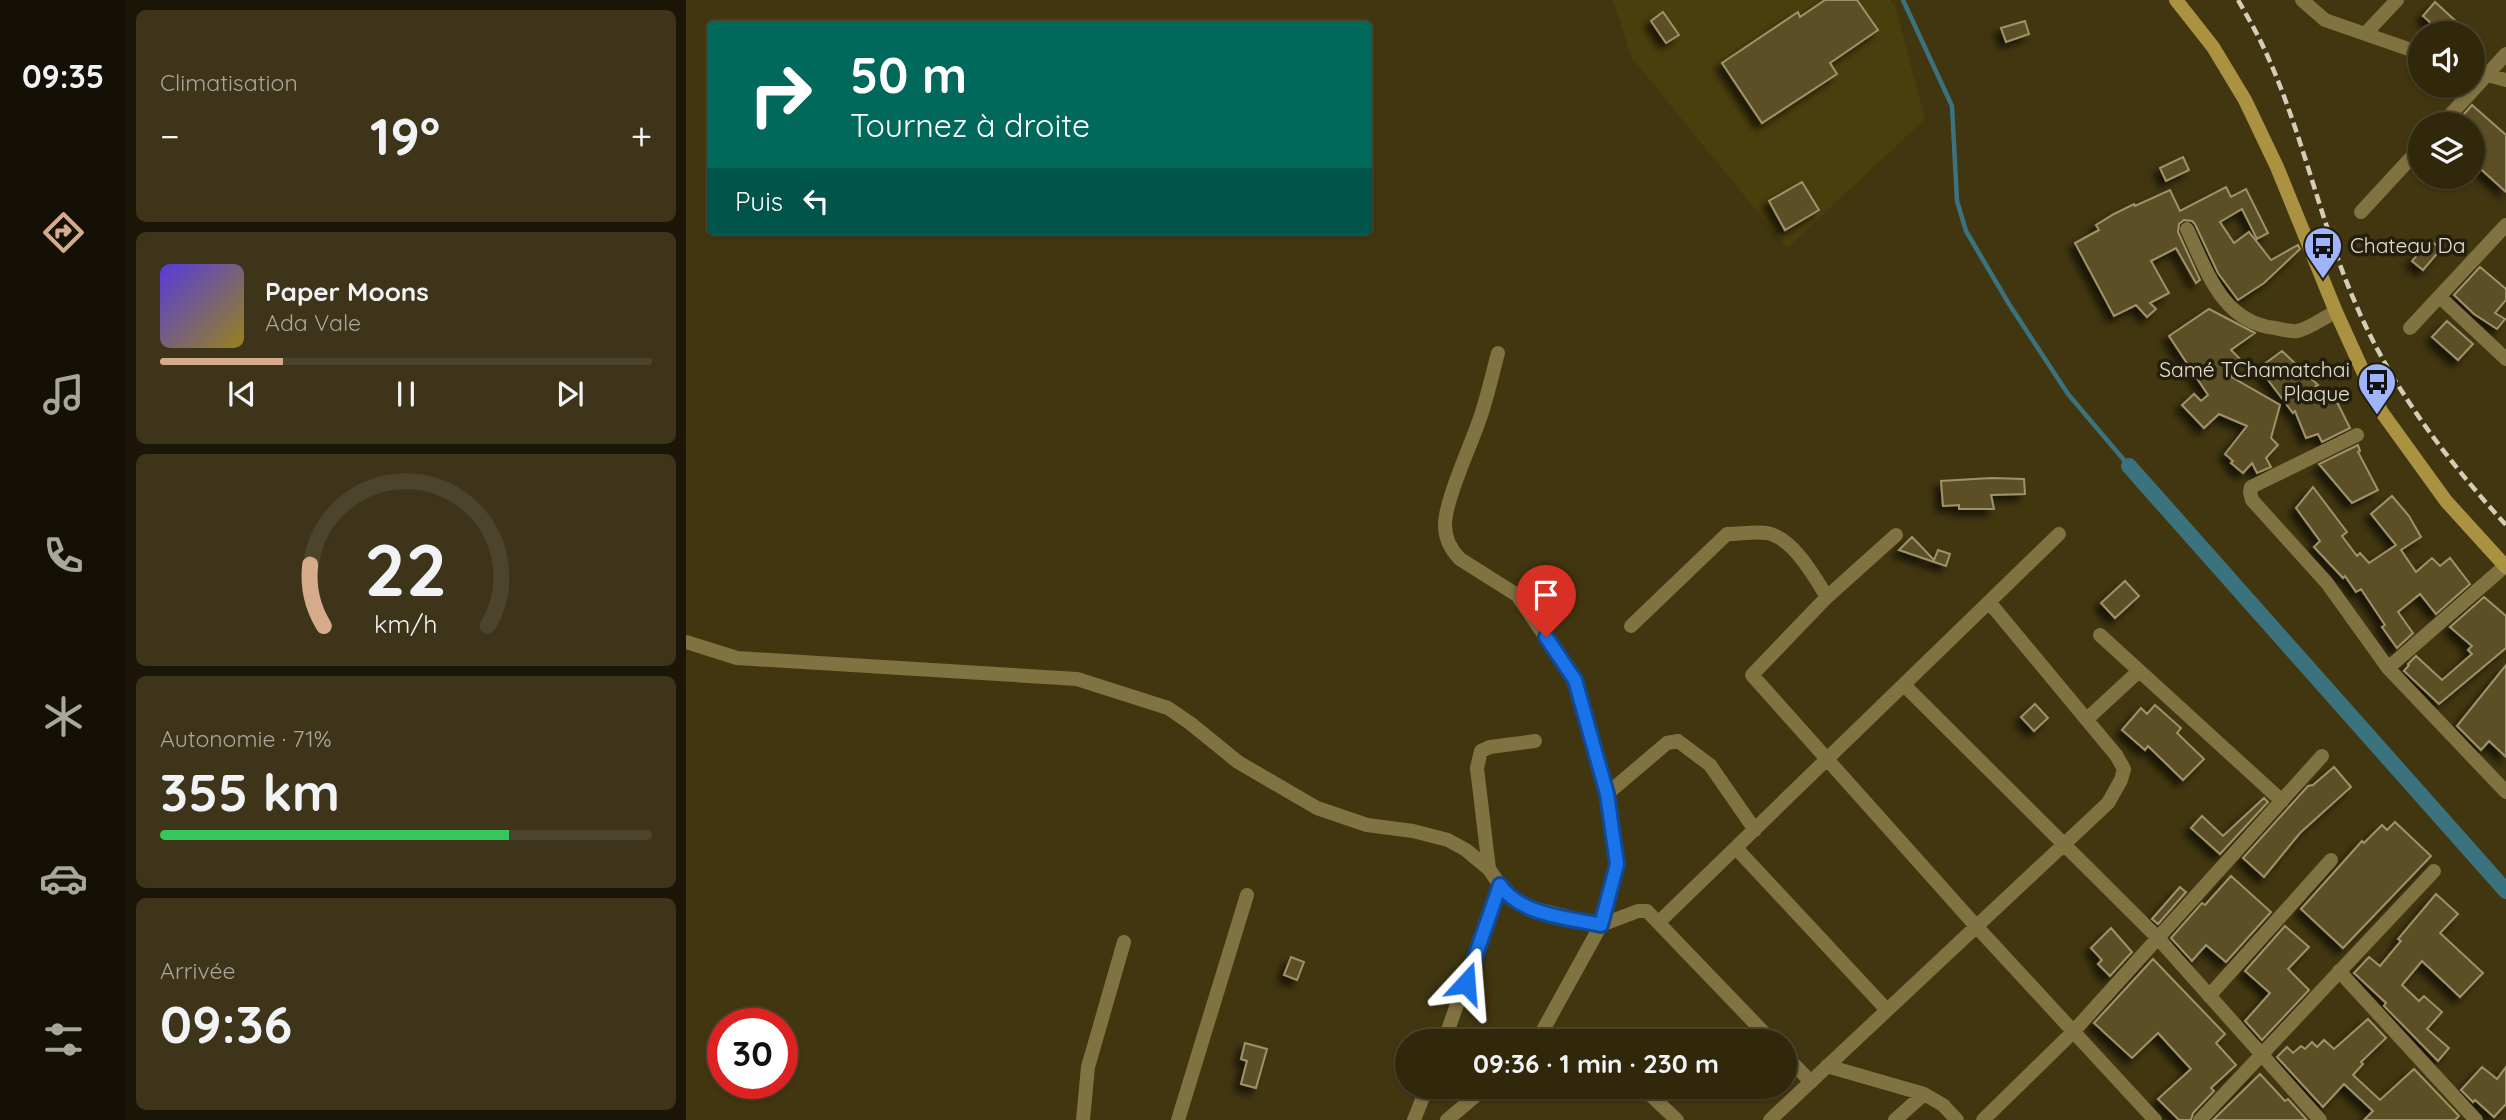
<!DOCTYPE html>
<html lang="fr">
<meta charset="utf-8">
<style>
:root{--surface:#31280c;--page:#3d341a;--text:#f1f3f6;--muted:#a8a69d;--line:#4c442d;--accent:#d6ab8b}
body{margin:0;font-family:Quicksand,sans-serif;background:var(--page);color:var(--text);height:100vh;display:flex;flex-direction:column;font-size:26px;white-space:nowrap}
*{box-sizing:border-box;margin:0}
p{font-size:23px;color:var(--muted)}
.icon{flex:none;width:38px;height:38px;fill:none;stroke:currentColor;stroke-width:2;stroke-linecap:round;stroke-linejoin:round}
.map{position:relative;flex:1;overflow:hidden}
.details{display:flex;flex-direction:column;gap:10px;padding:10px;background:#1b1607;width:560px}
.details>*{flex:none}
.banner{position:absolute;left:21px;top:21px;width:665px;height:214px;border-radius:7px;box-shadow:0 2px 5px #0004,0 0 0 2px var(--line);background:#00695c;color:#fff;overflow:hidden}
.tools{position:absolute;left:1722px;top:21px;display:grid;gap:14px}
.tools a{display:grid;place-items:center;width:77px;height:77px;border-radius:50%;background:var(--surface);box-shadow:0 2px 5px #0004,0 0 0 2px var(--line);font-size:35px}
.speed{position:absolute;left:21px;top:1008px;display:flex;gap:14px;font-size:35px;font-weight:700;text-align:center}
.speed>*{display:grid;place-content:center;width:91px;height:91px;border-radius:50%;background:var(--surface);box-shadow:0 2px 5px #0004,0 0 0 2px var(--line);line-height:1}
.speed .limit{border:10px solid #d22;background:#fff;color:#111}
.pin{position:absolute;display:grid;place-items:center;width:60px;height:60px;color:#fff;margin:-72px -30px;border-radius:50% 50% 50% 0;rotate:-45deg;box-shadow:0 0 7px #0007}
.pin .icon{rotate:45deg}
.me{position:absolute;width:77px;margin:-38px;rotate:19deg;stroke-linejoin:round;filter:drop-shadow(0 0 5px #0008)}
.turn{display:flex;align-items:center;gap:24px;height:147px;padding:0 28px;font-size:32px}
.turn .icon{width:91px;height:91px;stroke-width:2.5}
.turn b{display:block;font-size:49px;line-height:60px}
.then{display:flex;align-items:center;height:66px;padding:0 28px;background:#0003;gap:14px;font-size:26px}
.big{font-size:52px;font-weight:700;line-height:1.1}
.details .card{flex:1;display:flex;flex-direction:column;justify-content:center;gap:10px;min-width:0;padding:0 24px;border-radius:10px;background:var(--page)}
.details .dial{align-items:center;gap:0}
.dial svg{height:182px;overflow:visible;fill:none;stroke:var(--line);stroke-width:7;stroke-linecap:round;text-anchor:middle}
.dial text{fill:var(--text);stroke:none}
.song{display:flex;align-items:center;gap:21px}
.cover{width:84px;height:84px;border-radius:10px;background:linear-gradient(135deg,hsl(250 70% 55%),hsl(50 70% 35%))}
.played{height:7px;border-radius:4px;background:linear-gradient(90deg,var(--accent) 25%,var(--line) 25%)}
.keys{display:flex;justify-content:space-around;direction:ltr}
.heat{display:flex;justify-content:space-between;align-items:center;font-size:38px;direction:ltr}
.charge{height:10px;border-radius:5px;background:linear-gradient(90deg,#34c759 71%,var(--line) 0)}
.trip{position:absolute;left:709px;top:1029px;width:402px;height:70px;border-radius:35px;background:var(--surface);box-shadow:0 2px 5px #0004,0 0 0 2px var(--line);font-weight:700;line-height:70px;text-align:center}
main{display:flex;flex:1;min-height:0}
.tab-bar{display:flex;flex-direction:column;width:126px;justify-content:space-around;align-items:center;background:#141005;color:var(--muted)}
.tab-bar .icon{width:49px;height:49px}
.tab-bar .active{color:var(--accent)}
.tab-bar b{font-size:32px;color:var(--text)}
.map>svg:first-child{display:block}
</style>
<main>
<nav class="tab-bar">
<b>09:35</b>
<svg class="icon active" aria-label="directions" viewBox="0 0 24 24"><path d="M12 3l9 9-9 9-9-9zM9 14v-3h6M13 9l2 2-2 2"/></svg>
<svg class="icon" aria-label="music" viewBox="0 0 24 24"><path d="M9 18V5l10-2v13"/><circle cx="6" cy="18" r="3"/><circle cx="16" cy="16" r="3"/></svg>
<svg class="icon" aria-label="phone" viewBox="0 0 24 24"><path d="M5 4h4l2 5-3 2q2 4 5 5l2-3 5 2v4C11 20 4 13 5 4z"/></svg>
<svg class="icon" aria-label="climate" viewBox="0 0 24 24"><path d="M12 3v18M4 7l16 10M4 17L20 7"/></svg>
<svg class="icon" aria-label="car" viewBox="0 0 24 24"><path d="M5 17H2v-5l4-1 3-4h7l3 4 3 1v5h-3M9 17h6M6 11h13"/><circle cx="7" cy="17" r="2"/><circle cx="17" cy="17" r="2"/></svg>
<svg class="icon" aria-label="filters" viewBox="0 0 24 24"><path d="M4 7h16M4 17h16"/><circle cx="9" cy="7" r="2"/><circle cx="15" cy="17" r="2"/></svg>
</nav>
<section class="details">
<div class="card"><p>Climatisation</p>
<div class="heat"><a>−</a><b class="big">19°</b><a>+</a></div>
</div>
<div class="card">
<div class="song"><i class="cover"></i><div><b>Paper Moons</b><p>Ada Vale</p></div></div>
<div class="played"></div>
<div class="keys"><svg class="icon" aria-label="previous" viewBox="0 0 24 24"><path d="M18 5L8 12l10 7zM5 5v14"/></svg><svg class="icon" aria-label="pause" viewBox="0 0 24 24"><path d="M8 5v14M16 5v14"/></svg><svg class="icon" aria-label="next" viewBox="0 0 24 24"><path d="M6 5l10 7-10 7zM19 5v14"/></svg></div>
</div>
<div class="card dial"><svg viewBox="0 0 100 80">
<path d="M14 69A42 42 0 1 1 86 69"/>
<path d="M14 69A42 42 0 0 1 8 42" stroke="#d6ab8b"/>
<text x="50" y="56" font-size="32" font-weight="700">22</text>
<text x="50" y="72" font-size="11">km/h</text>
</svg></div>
<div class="card"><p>Autonomie · 71%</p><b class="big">355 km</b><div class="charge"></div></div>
<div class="card"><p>Arrivée</p><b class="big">09:36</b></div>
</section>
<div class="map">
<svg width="1820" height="1120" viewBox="0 0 1820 1120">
<defs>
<filter id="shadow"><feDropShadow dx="-6" dy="6" stdDeviation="3.5" flood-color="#0009"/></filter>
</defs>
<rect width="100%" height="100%" fill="#413610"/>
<path fill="#4b3e0d" d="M 927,0 L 1204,0 L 1209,6 L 1239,119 L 1101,248 L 945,57 Z"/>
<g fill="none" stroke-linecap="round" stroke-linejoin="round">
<path stroke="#3a737e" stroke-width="4.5" d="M 1217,0 L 1266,106 L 1271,201 L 1280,231 L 1323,304 L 1382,394 L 1443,466"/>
<path stroke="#3a737e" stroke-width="16" d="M 1443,466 L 1820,891"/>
</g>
<path fill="#5c4f25" stroke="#9e926a" stroke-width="2" filter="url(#shadow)" d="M 1139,0 L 1171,0 L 1192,30 L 1144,63 L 1151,74 L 1076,123 L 1036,63 L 1112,12 L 1114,17 Z
M 1749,2 L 1773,24 L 1764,33 L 1756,33 L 1737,16 Z
M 977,12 L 993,35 L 980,43 L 965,21 Z
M 1339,21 L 1343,34 L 1320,42 L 1315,28 Z
M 1786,105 L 1820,135 L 1820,192 L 1787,162 L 1787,124 L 1769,124 Z
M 1497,157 L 1503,170 L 1480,181 L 1474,168 Z
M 1116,182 L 1133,210 L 1099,230 L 1083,201 Z
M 1540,187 L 1545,197 L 1560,189 L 1582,233 L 1571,239 L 1556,209 L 1534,222 L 1548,243 L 1563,232 L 1585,260 L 1612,245 L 1614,249 L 1578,283 L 1552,300 L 1532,273 L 1509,224 L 1506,221 L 1498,220 L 1493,224 L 1492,232 L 1514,280 L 1510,283 L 1490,248 L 1465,261 L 1483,293 L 1464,303 L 1470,309 L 1461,317 L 1450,305 L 1428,316 L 1389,243 L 1413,230 L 1410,225 L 1428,214 L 1448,204 L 1449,206 L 1484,190 L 1494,211 Z
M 1744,240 L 1755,249 L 1737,270 L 1726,261 Z
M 1794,267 L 1820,289 L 1820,300 L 1809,313 L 1819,319 L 1811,329 L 1788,314 L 1768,295 Z
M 1523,309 L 1569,333 L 1545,350 L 1557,362 L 1544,376 L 1594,405 L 1585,438 L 1592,445 L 1580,458 L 1585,467 L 1571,473 L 1566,463 L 1557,473 L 1545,463 L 1547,461 L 1539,454 L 1561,426 L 1533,414 L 1518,428 L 1496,405 L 1508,394 L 1515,401 L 1522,395 L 1483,336 Z
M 1761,321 L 1787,344 L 1772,360 L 1746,337 Z
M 1596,351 L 1632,385 L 1630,386 L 1652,404 L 1664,428 L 1636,442 L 1632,434 L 1620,438 L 1609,411 L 1607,413 L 1573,368 Z
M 1672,445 L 1674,451 L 1672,452 L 1692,490 L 1666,503 L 1633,464 Z
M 1305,478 L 1338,479 L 1339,494 L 1305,495 L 1308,509 L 1273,509 L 1273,505 L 1257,506 L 1255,481 Z
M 1627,487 L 1661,532 L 1656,536 L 1671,556 L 1674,553 L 1683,563 L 1710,545 L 1685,514 L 1706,496 L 1723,516 L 1735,537 L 1715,550 L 1730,572 L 1746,558 L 1754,566 L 1764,558 L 1784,584 L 1750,614 L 1734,594 L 1712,612 L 1727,633 L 1711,648 L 1696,627 L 1699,625 L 1675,589 L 1670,592 L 1659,576 L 1657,578 L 1628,547 L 1634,541 L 1610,508 Z
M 1226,537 L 1248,560 L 1252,550 L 1264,554 L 1260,566 L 1213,550 Z
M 1439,581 L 1453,596 L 1429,618 L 1415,603 Z
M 1798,597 L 1820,616 L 1820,648 L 1753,704 L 1718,671 L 1723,665 L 1722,664 L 1730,656 L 1756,680 L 1786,654 L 1782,650 L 1786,646 L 1764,627 Z
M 1820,665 L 1820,757 L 1803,741 L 1795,750 L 1771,726 Z
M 1349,704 L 1362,718 L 1348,731 L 1335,717 Z
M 1469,705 L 1495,728 L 1491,733 L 1518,759 L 1497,780 L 1462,746 L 1459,750 L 1436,730 L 1455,708 L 1461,714 Z
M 1648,767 L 1665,787 L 1614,833 L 1578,877 L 1557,858 L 1622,786 L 1627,785 Z
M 1578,798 L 1582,802 L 1534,854 L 1505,828 L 1516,816 L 1537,836 Z
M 1709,822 L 1745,856 L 1657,948 L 1615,909 L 1676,841 L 1678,843 L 1696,825 L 1701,830 Z
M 1545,876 L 1585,912 L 1540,962 L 1520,945 L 1506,961 L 1485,938 L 1516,903 L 1519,905 Z
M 1494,887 L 1500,892 L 1472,924 L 1466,919 Z
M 1750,894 L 1772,914 L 1754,933 L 1797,973 L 1774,997 L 1736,961 L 1716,985 L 1733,1001 L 1738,996 L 1756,1012 L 1741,1029 L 1763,1048 L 1752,1061 L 1698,1006 L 1700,1003 L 1668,973 L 1683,957 L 1694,966 L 1715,941 L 1712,939 Z
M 1599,926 L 1623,947 L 1602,969 L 1623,990 L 1576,1040 L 1559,1021 L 1584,993 L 1559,971 Z
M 1425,928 L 1446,952 L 1424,976 L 1412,964 L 1416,960 L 1405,948 Z
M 605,957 L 618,962 L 611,980 L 598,975 Z
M 1467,959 L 1539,1034 L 1530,1043 L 1550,1065 L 1525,1088 L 1528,1091 L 1507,1113 L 1505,1120 L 1493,1120 L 1472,1099 L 1505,1069 L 1472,1033 L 1446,1058 L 1408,1023 Z
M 1682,1019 L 1700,1038 L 1675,1062 L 1677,1064 L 1667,1075 L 1694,1100 L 1728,1069 L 1773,1116 L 1769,1120 L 1678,1120 L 1687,1111 L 1658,1084 L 1637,1107 L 1591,1057 L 1601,1047 L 1607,1053 L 1615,1046 L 1619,1049 L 1626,1042 L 1631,1047 L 1638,1040 L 1648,1049 Z
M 559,1043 L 581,1049 L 570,1088 L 555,1084 L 561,1061 L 555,1059 Z
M 1796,1067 L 1811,1079 L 1820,1067 L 1820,1104 L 1808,1117 L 1789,1100 L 1787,1102 L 1775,1090 Z
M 1574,1074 L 1599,1101 L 1602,1099 L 1621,1120 L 1527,1120 Z"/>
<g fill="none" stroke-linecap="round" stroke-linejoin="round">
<path stroke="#817241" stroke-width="14" d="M 1616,0 L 1639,20 L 1734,53
M 1679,34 L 1711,0
M 1787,71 L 1820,80
M 1756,124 L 1820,54
M 1675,212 L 1734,148
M 1501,229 C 1521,271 1536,322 1589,328 C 1595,329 1605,332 1611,331 C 1623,329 1638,317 1650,312
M 1754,297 L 1820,359
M 1724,328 L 1820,225
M 812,353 C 806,375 801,399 793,421 C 784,447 759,501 759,525 C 759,539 765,550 774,559 L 831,595 L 889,680 L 921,794 L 931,864 L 915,925 L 851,1041
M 1671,435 L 1565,487 L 1564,492 L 1566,500 L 1641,583 L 1702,668 L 1820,792
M 1210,535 L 1141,597 L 1066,675 L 1290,926 L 1469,1120
M 945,626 L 1041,534 C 1054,534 1069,531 1081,533 C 1107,538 1128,576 1141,597
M 1414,635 L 1596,801
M 0,642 L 51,658 L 391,679 L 482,708 L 504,723 L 552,762 L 631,808 L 681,825 L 727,831 L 762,840 L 780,850 L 803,869 L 817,890 L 839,906 L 915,925 L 952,911 L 961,911 L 1086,1041
M 1702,668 L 1819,566
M 1218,685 L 1472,938 L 1634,1120
M 1401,719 L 1453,671
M 921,794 L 981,743 L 992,741 L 1024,765 L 1069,830
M 1050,848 L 1201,1010
M 803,869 L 791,768 L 795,751 L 804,747 L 849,741
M 973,922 L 1373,534
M 1653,971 L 1790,1120
M 1523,996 L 1645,860
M 905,1039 L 907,1041
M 758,1041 L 814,885
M 1099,1055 L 1125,1082
M 1141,1066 L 1238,1094 L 1257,1105 L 1271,1120
M 956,1087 L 991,1120
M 397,1120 L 402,1067 L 438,942
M 492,1120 L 561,895
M 728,1120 L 741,1087
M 761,1120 L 800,1087
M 1084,1120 L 1422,803 L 1435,780 L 1438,769 L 1430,755 L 1303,602
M 1209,1120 L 1238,1094
M 1297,1120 L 1387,1032 L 1636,756
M 1514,1120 L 1748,871"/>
<path stroke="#ab9240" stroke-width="14" d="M 1490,0 L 1527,47 L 1559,100 L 1591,167 L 1650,312 L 1695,411 L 1760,501 L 1820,567"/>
<path stroke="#d5cdb7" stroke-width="4.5" stroke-dasharray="10 5" stroke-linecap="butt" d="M 1552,0 C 1560,14 1568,28 1575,42 C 1616,127 1633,221 1671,307 C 1706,388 1760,459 1820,525"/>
</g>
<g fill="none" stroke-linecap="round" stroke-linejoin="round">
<defs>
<path id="route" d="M 780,983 L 814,885 C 834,915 883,918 915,925 L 931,864 L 921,794 L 889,680 L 860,637"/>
</defs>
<use href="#route" stroke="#114b97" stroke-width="18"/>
<use href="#route" stroke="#1a73e8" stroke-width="12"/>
</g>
<defs>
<symbol id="bus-pin" viewBox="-11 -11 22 30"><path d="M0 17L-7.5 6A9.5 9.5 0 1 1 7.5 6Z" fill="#a0b3fd" stroke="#231e0e"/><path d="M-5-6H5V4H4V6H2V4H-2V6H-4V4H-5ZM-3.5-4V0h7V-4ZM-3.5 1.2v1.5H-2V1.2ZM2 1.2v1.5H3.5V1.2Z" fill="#111"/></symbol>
</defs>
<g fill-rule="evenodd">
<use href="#bus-pin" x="1615" y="224" width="44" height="60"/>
<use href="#bus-pin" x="1669" y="360" width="44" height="60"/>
</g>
<g text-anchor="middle" stroke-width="7" stroke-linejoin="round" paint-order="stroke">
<g font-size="21" fill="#e6dfcb" stroke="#231e0e" text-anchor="start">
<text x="1664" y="253">Chateau Da</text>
<text x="1664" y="377" text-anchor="end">Samé TChamatchai<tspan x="1664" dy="24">Plaque</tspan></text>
</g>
</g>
</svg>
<div class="tools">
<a><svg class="icon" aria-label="sound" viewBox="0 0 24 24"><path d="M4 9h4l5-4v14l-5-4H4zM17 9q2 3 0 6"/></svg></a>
<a><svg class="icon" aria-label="layers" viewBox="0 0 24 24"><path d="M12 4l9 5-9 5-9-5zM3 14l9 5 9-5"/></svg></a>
</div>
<div class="speed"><div class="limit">30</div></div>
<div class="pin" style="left:860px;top:637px;background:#d93025"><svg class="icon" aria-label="arrive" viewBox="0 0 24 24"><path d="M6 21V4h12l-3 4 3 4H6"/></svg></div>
<svg class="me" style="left:780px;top:983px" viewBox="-20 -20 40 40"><path d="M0-17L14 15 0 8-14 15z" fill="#1a73e8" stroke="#fff" stroke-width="4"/></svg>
<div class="trip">09:36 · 1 min · 230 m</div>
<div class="banner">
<div class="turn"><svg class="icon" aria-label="right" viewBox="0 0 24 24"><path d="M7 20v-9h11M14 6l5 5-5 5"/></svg><div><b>50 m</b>Tournez à droite</div></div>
<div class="then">Puis<svg class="icon" aria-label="left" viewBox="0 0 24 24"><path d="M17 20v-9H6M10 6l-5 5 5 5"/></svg></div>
</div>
</div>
</main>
